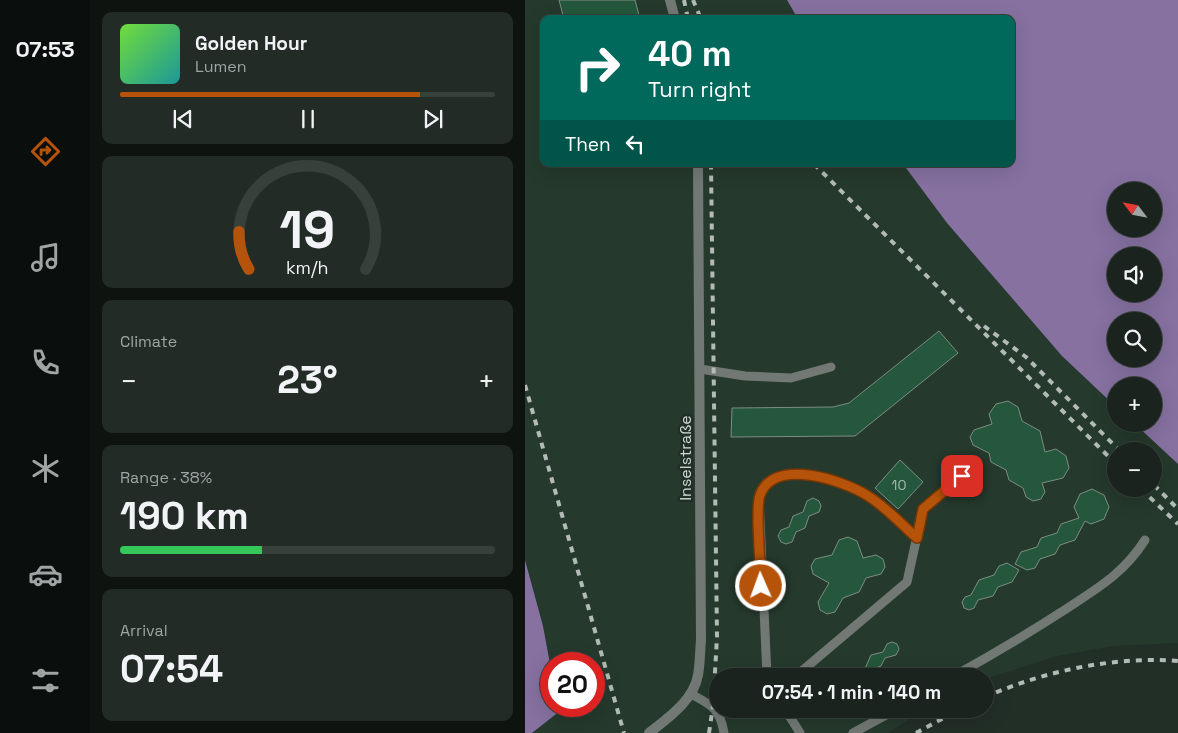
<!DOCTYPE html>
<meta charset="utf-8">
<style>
:root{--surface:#1a231d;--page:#232b26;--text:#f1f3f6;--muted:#9fa4a4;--line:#38403b;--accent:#b45309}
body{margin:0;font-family:"Space Grotesk",sans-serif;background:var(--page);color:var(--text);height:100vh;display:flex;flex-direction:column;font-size:19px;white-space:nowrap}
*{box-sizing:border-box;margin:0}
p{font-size:16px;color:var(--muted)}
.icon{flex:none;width:28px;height:28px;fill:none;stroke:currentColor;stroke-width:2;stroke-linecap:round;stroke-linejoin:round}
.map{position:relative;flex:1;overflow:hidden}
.sheet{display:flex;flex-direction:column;gap:12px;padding:12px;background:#0e1310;width:435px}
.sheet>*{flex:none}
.hud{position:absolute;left:15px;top:15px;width:475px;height:152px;border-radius:10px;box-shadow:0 5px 20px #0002,0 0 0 1px var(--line);background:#00695c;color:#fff;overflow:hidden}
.needle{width:32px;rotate:302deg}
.fabs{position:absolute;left:582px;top:182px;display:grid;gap:10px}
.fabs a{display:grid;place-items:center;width:55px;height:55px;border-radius:50%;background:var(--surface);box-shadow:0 5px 20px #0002,0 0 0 1px var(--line);font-size:25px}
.speed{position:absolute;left:15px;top:652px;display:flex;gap:10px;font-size:25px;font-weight:700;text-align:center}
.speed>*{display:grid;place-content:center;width:65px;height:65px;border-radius:50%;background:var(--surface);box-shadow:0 5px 20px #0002,0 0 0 1px var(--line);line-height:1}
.speed .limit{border:8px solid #d22;background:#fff;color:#111}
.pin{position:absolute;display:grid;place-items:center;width:42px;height:42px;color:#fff;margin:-21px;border-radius:10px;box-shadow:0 2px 8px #0006}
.me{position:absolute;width:55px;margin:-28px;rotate:358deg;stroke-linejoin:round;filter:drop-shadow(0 0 4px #0008)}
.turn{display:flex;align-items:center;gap:18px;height:105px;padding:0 25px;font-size:22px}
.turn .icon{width:65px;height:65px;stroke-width:2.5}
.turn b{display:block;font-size:35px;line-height:42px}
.then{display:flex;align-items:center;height:48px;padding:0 25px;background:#0003;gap:10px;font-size:19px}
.big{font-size:38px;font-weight:700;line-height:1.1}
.sheet .widget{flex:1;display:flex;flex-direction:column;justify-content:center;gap:8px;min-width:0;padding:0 18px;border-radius:10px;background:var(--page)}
.sheet .dial{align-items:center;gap:0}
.dial svg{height:130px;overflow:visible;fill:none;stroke:var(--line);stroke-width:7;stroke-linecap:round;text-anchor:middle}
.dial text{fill:var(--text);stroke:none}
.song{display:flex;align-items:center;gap:15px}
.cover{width:60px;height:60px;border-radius:8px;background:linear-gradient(135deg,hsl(100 70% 55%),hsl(180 70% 35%))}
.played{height:5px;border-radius:2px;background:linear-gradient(90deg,var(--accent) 80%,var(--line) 80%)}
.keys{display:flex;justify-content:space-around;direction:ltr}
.heat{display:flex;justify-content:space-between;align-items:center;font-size:28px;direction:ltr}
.charge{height:8px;border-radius:4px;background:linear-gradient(90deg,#34c759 38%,var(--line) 0)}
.trip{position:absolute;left:184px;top:668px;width:285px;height:50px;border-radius:25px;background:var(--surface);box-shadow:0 5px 20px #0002,0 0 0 1px var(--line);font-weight:700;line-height:50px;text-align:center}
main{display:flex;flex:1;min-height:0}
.tab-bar{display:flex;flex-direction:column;width:90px;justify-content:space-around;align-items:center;background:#0a0e0c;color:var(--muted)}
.tab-bar .icon{width:35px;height:35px}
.tab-bar .active{color:var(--accent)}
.tab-bar b{font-size:22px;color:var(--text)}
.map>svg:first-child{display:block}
</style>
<main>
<nav class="tab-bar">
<b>07:53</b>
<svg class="icon active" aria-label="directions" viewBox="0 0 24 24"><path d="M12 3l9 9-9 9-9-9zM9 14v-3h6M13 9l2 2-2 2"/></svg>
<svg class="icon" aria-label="music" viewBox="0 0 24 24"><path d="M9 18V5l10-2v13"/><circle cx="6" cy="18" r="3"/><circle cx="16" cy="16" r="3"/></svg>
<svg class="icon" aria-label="phone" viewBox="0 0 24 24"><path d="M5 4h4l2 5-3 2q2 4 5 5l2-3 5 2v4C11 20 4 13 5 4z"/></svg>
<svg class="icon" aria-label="climate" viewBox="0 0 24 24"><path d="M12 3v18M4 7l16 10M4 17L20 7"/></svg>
<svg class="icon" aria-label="car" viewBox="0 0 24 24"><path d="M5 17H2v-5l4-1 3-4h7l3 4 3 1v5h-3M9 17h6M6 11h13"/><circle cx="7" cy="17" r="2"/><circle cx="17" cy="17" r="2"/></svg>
<svg class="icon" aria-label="filters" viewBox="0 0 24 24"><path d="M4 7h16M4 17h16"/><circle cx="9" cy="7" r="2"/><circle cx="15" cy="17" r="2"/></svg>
</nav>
<section class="sheet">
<div class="widget">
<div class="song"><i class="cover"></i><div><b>Golden Hour</b><p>Lumen</p></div></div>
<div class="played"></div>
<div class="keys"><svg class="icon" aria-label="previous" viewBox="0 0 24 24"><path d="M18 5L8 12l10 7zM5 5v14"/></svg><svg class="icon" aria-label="pause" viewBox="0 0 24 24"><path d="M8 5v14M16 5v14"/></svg><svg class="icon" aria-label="next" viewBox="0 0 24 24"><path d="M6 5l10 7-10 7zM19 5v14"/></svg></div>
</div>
<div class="widget dial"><svg viewBox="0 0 100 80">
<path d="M14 69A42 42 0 1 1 86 69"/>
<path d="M14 69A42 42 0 0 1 8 46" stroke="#b45309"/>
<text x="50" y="56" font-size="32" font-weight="700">19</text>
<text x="50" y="72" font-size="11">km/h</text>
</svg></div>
<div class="widget"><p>Climate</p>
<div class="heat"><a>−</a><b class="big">23°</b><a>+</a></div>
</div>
<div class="widget"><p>Range · 38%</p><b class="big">190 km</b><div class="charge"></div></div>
<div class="widget"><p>Arrival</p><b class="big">07:54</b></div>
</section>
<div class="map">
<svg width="653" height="733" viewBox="0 0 653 733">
<rect width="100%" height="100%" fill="#222f27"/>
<path fill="#25392c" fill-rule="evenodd" d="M 0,0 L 262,0 L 273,19 L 19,19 L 19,164 L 378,164 L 422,223 L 537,356 L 591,407 L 591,424 L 610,424 L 653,464 L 653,643 L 588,646 L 532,656 L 460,679 L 460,676 L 192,676 L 192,709 L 399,709 L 363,733 L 7,733 L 35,711 L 34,706 L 69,706 L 69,664 L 26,664 L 26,669 L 18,626 L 0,560 ZM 591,451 L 629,451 L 629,489 L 591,489 Z"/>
<path fill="#8671a0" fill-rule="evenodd" d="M 262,0 L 653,0 L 653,464 L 610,424 L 629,424 L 629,386 L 591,386 L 591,407 L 537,356 L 422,223 L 378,164 L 486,164 L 486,19 L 273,19 ZM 591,191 L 629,191 L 629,229 L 591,229 ZM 591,256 L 629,256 L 629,294 L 591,294 ZM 591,321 L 629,321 L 629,359 L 591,359 Z
M 0,560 L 18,626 L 26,669 L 26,706 L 34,706 L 35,711 L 7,733 L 0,733 Z"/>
<path fill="#24573b" stroke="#7d8d83" d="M 34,0 L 110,0 L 115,19 L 39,19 Z
M 414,331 L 433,353 L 330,436 L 206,437 L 207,408 L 308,407 L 324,403 Z
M 483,401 L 493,407 L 497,421 L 515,431 L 520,452 L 531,449 L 541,456 L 544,468 L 538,478 L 517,483 L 520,492 L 516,499 L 508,501 L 501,497 L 498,488 L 484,480 L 481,470 L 466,462 L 464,453 L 448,445 L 445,437 L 449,430 L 467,424 L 464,414 L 471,404 Z
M 375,460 L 398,482 L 373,509 L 350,488 Z
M 567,489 L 579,495 L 584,507 L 579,519 L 566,524 L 560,521 L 550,540 L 535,545 L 530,554 L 515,559 L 510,568 L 502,570 L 490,564 L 496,552 L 512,547 L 516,538 L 532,533 L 536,524 L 554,518 L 549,507 L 555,494 Z
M 288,498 L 294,501 L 296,506 L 294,512 L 284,516 L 280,528 L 271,532 L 267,542 L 261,544 L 256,542 L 253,536 L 256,530 L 264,527 L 268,516 L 278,512 L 282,501 Z
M 323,537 L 332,541 L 338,558 L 351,555 L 358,559 L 360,567 L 356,574 L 341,578 L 334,592 L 318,598 L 310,612 L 302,614 L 295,610 L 293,602 L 304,583 L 288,574 L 286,566 L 290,559 L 307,555 L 314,540 Z
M 482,563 L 494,570 L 487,582 L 473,587 L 468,596 L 453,600 L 449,608 L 444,610 L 439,608 L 437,602 L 440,597 L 446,595 L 454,580 L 469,575 L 474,566 Z
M 367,642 L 372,644 L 374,649 L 371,655 L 360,658 L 356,666 L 338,673 L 346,655 L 358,652 L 362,644 Z"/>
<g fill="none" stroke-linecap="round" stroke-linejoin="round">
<path stroke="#727974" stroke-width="9" d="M 175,369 L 220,376 L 266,378 L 306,367
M 242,676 L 234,497 C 236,493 238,486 241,483 C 264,463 320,481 343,496 C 361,507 376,524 392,538
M 271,676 L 382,582 L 398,509 L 437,476
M 429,676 C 467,655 504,633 541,609 C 573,588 599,573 620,540
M 166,694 C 186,705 195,708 199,733
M 260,709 L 275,733
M 328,733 L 372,709"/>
<path stroke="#727974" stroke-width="10" d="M 145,0 L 150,19
M 124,733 C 143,718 169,700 173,675 C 175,664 175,651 176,640 L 173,164"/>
<path stroke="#b2bbb6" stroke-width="4" stroke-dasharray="6 6" stroke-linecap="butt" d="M 159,0 L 163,19
M 168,0 L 176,19
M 289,164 L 591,464
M 459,326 L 501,357 L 595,451
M 0,385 L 99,733
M 629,485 L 653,509
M 616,489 L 653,524
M 460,697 C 520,671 588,656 653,661
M 184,733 L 188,706 L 192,637 L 186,164
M 391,733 L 435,709"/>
</g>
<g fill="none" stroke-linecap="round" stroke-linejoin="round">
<defs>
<path id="route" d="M 236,586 C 236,569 230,508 235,495 C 249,457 318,480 343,496 C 361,507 376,524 392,538 L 398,509 L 437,476"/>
</defs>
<use href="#route" stroke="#753606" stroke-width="12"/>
<use href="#route" stroke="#b45309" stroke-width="9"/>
</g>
<g text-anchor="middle" stroke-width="5" stroke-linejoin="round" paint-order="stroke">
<g font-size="14" fill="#a7baaf">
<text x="374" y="490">10</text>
</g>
<g font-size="16" fill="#d3dbd6" stroke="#222f27">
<text transform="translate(160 458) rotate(-90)" y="6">Inselstraße</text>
</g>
</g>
</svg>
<div class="fabs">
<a><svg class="needle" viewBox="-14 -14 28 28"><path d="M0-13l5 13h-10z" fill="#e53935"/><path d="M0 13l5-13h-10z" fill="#9fa4a4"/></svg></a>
<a><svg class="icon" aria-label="sound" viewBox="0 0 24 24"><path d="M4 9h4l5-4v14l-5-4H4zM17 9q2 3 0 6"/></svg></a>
<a><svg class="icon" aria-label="search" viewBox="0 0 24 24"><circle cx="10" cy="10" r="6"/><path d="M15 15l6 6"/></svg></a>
<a>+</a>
<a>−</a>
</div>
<div class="speed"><div class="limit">20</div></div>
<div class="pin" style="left:437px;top:476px;background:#d93025"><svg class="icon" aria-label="arrive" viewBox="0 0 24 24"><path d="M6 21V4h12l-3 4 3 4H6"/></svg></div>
<svg class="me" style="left:236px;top:586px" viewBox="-20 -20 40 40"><circle r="17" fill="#b45309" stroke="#fff" stroke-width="3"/><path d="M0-11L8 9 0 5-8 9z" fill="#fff"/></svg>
<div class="trip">07:54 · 1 min · 140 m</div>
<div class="hud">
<div class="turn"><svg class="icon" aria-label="right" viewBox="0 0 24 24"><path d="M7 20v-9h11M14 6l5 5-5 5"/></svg><div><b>40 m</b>Turn right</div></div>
<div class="then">Then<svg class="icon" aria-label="left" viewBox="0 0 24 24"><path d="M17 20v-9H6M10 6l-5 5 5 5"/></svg></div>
</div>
</div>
</main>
